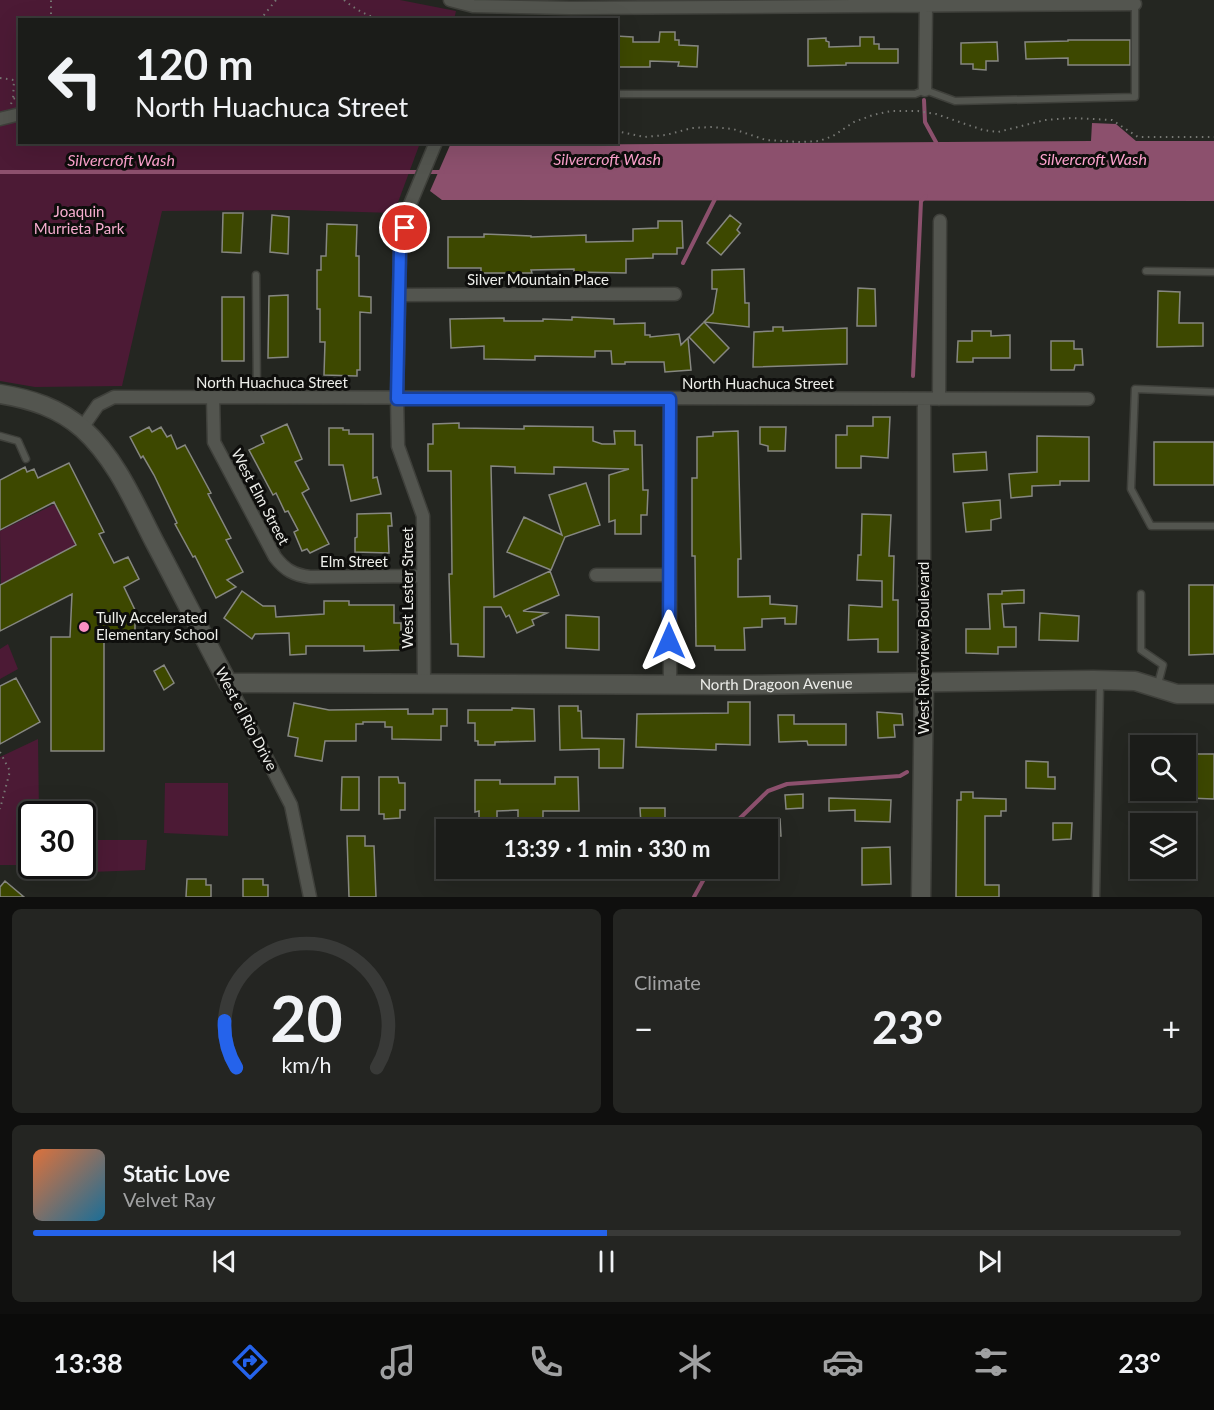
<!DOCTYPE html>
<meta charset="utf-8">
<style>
:root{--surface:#1b1c19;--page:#242522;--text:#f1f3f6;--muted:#a0a1a2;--line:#393a38;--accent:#2563eb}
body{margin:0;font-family:Lato,sans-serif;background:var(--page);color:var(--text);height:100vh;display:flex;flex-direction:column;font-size:22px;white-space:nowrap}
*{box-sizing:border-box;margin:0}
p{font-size:20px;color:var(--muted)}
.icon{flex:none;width:33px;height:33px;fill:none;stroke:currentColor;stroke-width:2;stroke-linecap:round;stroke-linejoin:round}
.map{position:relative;height:897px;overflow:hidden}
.sheet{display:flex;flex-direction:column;gap:12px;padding:12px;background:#0f0f0e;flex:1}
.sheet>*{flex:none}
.hud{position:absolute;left:18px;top:18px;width:600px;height:126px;border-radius:0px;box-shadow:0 6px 24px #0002,0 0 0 2px var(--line);background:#1b1c19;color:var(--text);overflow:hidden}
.buttons{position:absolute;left:1130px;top:735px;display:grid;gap:12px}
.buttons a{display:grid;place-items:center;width:66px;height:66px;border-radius:0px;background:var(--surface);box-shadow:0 6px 24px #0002,0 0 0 2px var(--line);font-size:30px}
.speed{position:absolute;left:18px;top:801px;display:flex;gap:12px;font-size:30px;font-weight:700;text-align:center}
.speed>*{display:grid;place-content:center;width:78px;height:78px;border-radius:50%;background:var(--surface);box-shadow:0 6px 24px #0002,0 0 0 2px var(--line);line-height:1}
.speed .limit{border:3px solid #111;border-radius:9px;background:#fff;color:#111}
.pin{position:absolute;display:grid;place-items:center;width:51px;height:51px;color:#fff;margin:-26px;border:3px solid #fff;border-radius:50%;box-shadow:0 2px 6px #0007}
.me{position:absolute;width:66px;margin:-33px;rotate:0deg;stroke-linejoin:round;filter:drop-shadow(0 0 4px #0008)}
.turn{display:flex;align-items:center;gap:21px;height:126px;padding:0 18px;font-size:27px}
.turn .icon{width:78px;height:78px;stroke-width:2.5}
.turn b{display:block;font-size:42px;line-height:51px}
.big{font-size:45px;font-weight:700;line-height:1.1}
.sheet .card{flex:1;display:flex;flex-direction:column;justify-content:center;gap:9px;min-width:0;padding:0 21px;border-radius:9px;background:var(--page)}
.sheet .dial{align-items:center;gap:0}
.dial svg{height:156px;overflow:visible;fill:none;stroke:var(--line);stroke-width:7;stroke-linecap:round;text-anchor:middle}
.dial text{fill:var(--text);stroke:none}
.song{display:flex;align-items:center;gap:18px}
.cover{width:72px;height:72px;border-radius:9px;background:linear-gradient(135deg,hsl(20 70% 55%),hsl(200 70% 35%))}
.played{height:6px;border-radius:3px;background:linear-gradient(90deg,var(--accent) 50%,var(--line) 50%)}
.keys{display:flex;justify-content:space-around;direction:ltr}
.heat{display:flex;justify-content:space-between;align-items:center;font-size:33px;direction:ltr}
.sheet .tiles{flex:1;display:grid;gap:12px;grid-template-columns:1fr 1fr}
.card:last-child{grid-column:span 2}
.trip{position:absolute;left:436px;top:819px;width:342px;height:60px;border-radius:0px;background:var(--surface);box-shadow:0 6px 24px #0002,0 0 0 2px var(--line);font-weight:700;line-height:60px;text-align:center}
.dock{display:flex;height:96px;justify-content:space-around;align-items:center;background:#0b0b0a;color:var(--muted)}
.dock .icon{width:42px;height:42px}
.dock .active{color:var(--accent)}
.dock b{font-size:27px;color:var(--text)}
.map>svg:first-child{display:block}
</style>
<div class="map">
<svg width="1214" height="897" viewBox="0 0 1214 897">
<rect width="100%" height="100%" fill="#242621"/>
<path fill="#4c1a35" d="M 0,0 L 400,0 L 456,11 L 454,20 L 20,20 L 20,142 L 420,143 L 394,213 L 294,210 L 162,211 L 122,386 L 35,387 L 0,381 Z
M 55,504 L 76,545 L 1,584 L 0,531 Z
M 8,644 L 18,669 L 0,679 L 0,649 Z
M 38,739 L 39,814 L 32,814 L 31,865 L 0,865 L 0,757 Z
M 165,783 L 228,783 L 228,836 L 164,833 Z
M 83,840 L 147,840 L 145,870 L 62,873 L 62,866 L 82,866 Z"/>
<path fill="#8c506d" d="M 1092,123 L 1116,124 L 1136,141 L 1214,141 L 1214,201 L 442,200 L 430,191 L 451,143 L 508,142 L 518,145 L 1091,141 Z"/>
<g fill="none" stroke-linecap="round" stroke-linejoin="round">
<path stroke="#8c506d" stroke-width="4" d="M 924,100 L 925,122 L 937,144
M 0,172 L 443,172
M 683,263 L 716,197
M 913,376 L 921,201 L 926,196
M 732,830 L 736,822 L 768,791 L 787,784 L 900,776 L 907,772
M 694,897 L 710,868"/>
</g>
<path fill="#3d4800" stroke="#868781" stroke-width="1.5" d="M 660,32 L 675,32 L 675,40 L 679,40 L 679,45 L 698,46 L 697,67 L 678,66 L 679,62 L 650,61 L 650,67 L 616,67 L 616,36 L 633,37 L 633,42 L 659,42 Z
M 860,37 L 874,37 L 874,44 L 879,44 L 879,49 L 898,49 L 898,63 L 846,63 L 846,65 L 808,66 L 808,39 L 826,38 L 826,41 L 829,42 L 829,47 L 860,46 Z
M 1068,40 L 1130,40 L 1130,65 L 1068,65 L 1068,58 L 1026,59 L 1025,42 L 1068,41 Z
M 997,42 L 998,61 L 986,61 L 986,70 L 973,69 L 973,64 L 961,64 L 961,43 Z
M 223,213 L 243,213 L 241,253 L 222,252 Z
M 272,215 L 289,217 L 288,254 L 270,252 Z
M 730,215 L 741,224 L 737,230 L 740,233 L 721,255 L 707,243 Z
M 658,221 L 682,221 L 683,248 L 677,248 L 677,254 L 653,254 L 653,258 L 626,259 L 626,273 L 574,272 L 574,269 L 531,270 L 532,273 L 481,273 L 481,268 L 448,268 L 448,237 L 484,237 L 484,234 L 531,236 L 531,237 L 586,235 L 586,242 L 633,241 L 633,229 L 658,228 Z
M 327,224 L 357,225 L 356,256 L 359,256 L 359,296 L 371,297 L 371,313 L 360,312 L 360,370 L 357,370 L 357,376 L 324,375 L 325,342 L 320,342 L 320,309 L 317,309 L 317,270 L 321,270 L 321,256 L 326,256 Z
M 744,269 L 745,303 L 749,303 L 749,327 L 704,322 L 713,313 L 717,289 L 712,289 L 712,270 Z
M 858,288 L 875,289 L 876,326 L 857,326 Z
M 1158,291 L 1180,292 L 1179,323 L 1203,323 L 1203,346 L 1157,347 Z
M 288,295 L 288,357 L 268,358 L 269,296 Z
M 222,297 L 244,297 L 244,361 L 222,361 Z
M 572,317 L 614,319 L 614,324 L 645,323 L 645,335 L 650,335 L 650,337 L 679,334 L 681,345 L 688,338 L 691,370 L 665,372 L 664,362 L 625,362 L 625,364 L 612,364 L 611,351 L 595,351 L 595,357 L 535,356 L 535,360 L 484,359 L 484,346 L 451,348 L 450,319 L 504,318 L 504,321 L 543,321 L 543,319 L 572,320 Z
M 704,322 L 729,348 L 714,363 L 689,337 Z
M 773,327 L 783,327 L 783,331 L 847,328 L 847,364 L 753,367 L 754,332 L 773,331 Z
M 972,331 L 991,331 L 991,336 L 1010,335 L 1010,358 L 973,358 L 973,362 L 957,362 L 958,341 L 972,341 Z
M 1051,341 L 1074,341 L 1074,349 L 1082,349 L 1083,365 L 1075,365 L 1074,370 L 1051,370 Z
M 873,417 L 890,417 L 888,458 L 861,456 L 861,468 L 836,468 L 836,435 L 847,435 L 847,426 L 873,426 Z
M 459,423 L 459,428 L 524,429 L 524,426 L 593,427 L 593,441 L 602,444 L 615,444 L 614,431 L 635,431 L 635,445 L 642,445 L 643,490 L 648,490 L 647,515 L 641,515 L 641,534 L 615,534 L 615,520 L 609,522 L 609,475 L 629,469 L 554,467 L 554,474 L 515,473 L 515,467 L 491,466 L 494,597 L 550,571 L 559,595 L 523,611 L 547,613 L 532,620 L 534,625 L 517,633 L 509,615 L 506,617 L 501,607 L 484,607 L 484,657 L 458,656 L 458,644 L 451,644 L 449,574 L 452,574 L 451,471 L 428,471 L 428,444 L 433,444 L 433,424 Z
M 287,424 L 302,459 L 295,462 L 309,489 L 302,493 L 329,544 L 310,553 L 307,549 L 302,551 L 294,532 L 298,530 L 288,511 L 285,512 L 276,493 L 273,495 L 249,450 L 264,443 L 261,436 Z
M 149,427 L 152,432 L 161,427 L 167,437 L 171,435 L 177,449 L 185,445 L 211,493 L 208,494 L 231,538 L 226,540 L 243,572 L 227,580 L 236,587 L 216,598 L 195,556 L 193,557 L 175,524 L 177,523 L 154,475 L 143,456 L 141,458 L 130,437 Z
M 760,427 L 786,427 L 785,451 L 768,451 L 768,446 L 760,444 Z
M 329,428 L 343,428 L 343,430 L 349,430 L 349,434 L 373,434 L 373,478 L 377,477 L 381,494 L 351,501 L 343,465 L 329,465 Z
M 738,431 L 741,559 L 738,559 L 738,597 L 770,596 L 770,604 L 797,606 L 796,624 L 785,624 L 785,618 L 762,619 L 762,627 L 744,628 L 745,650 L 715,650 L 715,646 L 696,646 L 695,556 L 692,556 L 692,478 L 697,478 L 697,437 L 713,436 L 713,432 Z
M 1037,436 L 1089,437 L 1089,481 L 1060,481 L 1060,485 L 1032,486 L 1032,496 L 1011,498 L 1009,474 L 1037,472 Z
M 1154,442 L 1214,442 L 1214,485 L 1154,485 Z
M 986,452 L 987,470 L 954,472 L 953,454 Z
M 69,463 L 104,532 L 99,534 L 114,563 L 128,557 L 139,579 L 124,587 L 135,610 L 135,632 L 105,633 L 104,637 L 104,751 L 51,751 L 51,637 L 70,637 L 72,594 L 0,631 L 0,585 L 76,545 L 54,502 L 0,530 L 0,480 L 25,467 L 27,472 L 34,469 L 38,478 Z
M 586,483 L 600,525 L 565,537 L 551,570 L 507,552 L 524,517 L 562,535 L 549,495 Z
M 1000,500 L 1001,518 L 991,520 L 991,530 L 966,532 L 963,503 Z
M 391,513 L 392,526 L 388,526 L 389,553 L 355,552 L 355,538 L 357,537 L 357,514 Z
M 862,514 L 891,515 L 889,556 L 894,556 L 893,600 L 898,600 L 898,652 L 878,652 L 878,639 L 848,640 L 849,605 L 882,607 L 882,581 L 857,580 L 858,555 L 861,555 Z
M 1189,585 L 1214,585 L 1214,654 L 1189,655 Z
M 1024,590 L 1024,603 L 1002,604 L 1004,627 L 1016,627 L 1016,647 L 998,647 L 998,654 L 966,653 L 966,629 L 990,629 L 988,594 L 1002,594 L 1002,591 Z
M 242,591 L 263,606 L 275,606 L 276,617 L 324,614 L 324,601 L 349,601 L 349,605 L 394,605 L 394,623 L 401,623 L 401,650 L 364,651 L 364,646 L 306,646 L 306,654 L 290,655 L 289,633 L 255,634 L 252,639 L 224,618 Z
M 1040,613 L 1079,616 L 1078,641 L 1039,640 Z
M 566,615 L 599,617 L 599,650 L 566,648 Z
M 164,665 L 174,683 L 164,690 L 154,671 Z
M 16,678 L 40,722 L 0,744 L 0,686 Z
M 728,702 L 750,702 L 750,745 L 716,744 L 716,750 L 636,747 L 637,714 L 728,713 Z
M 294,703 L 329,710 L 408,709 L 408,714 L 433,714 L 433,709 L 447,709 L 447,726 L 441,726 L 441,740 L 392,739 L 392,727 L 385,727 L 385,722 L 363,722 L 363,724 L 356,724 L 356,741 L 325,741 L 322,761 L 295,756 L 298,738 L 288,736 Z
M 559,706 L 578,706 L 578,711 L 581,711 L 582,738 L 624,739 L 623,768 L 599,768 L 599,749 L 560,750 Z
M 512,708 L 534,709 L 535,741 L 495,742 L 495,745 L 478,745 L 478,741 L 475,741 L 475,723 L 468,723 L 468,710 L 512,710 Z
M 877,712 L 902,714 L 903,725 L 894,725 L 895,737 L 878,738 Z
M 778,715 L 794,715 L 794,724 L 846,724 L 846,745 L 808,745 L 807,741 L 779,742 Z
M 1186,754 L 1214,754 L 1214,799 L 1188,798 L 1188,801 L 1149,800 L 1149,790 L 1185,790 Z
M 1026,761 L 1048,762 L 1048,777 L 1055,777 L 1055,789 L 1026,788 Z
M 342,777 L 359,777 L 359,810 L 341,810 Z
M 379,777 L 398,777 L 399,783 L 405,783 L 405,810 L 400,810 L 400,818 L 384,819 L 384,814 L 379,814 Z
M 555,777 L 578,777 L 579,811 L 543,811 L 543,820 L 518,820 L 518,810 L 497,811 L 497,819 L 479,819 L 479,811 L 475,812 L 475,780 L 500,780 L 500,784 L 555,784 Z
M 961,792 L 973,792 L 973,798 L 1006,799 L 1006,811 L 1001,811 L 1001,816 L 985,816 L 985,885 L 999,885 L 999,897 L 956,897 L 957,800 L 961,800 Z
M 803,794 L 803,808 L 786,809 L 785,795 Z
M 829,798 L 891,800 L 890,822 L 855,821 L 855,810 L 829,811 Z
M 640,808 L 665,808 L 665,823 L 641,824 Z
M 780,819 L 781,836 L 768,836 L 768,820 Z
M 1053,823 L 1072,823 L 1071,839 L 1053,840 Z
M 347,836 L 365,836 L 365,846 L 374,846 L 376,897 L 349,897 Z
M 890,847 L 891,884 L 862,885 L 862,848 Z
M 187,879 L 206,879 L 206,885 L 211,885 L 211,897 L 186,897 Z
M 243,879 L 263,879 L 263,885 L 268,885 L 268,897 L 243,897 Z
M 5,881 L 24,897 L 0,897 L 0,887 Z"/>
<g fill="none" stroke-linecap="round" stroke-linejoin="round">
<defs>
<path id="lane" d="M 616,94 L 915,94 L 925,90 L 955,101 L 1135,97 L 1135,4
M 1146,271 L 1214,272
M 256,275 L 257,398
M 1214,392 L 1135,389 L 1131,489 L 1151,526 L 1214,526
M 0,436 L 18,441 L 26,459
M 1141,594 L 1141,650 L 1163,665 L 1158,684
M 1096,897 L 1100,684"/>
<path id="street" d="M 450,0 L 473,6 L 571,8 L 1135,4
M 925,90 L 926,6
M 0,119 L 20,114
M 401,295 L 675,294
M 213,398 L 214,442 L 275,557 C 285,570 294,575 310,577 L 422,576
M 924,399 L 924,682
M 939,399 L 940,221
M 82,428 L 98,405 L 114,397 L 1088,399
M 596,575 L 670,575
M 228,683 L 291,805 L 310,897
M 424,684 L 423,516 L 398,446 L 397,399 L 400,249 L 409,207 L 436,142
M 670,685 L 670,399"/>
<g id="secondary">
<path id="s1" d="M 0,394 C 31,399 59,408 83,429 C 116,459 134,502 154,541 C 179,588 203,636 228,683 L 738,685 L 1093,680 L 1135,681 L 1177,694 L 1214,694"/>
<path d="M 921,897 L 924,682"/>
</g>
</defs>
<use href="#lane" stroke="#3f403b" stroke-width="9"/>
<use href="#street" stroke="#3f403b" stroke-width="15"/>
<use href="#secondary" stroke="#3f403b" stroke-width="21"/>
<path stroke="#777874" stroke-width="2" stroke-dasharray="1.5 4.5" stroke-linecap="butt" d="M 344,0 C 356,10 369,17 384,20
M 51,20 L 51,0
M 260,20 L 276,0
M 0,78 L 14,80 L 13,99
M 11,104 L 13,99 L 20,96
M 616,131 L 644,137 L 666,135 L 692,128 L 712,127 L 733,129 L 766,140 L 800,142 L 819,141 L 833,136 L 854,122 L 873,115 L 891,111 L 918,111 L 936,114 L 983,130 L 998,132 L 1045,120 L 1072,118 L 1112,120 L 1138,137 L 1214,137
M 0,752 L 10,771 L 0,809"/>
<use href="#lane" stroke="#53554f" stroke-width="6"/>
<use href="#street" stroke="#53554f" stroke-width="12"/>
<use href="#secondary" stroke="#53554f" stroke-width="18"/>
</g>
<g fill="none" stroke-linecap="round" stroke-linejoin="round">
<defs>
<path id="route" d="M 405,228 L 400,249 L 397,399 L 670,399 L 669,641"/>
</defs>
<use href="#route" stroke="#184099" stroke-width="15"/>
<use href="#route" stroke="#2563eb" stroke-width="10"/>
</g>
<circle fill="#fb8fc4" stroke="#0e0e0c" stroke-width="2" cx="84" cy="627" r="6"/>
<g text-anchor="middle" stroke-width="6" stroke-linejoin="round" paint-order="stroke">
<g font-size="15" fill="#f6adcf" stroke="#0e0e0c">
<text x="79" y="217">Joaquin<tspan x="79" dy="17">Murrieta Park</tspan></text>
</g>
<g font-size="15" fill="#edeeea" stroke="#0e0e0c">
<text x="538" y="285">Silver Mountain Place</text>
<text x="272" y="388">North Huachuca Street</text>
<text x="758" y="389">North Huachuca Street</text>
<text transform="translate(260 497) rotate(62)" y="5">West Elm Street</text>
<text x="354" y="567">Elm Street</text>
<text transform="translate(408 588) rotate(-90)" y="5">West Lester Street</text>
<text transform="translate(924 648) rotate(-90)" y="5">West Riverview Boulevard</text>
<text dy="5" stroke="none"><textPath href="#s1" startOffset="933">North Dragoon Avenue</textPath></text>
<text transform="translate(246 719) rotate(62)" y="5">West el Rio Drive</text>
</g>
<g font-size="15" fill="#edeeea" stroke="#0e0e0c" text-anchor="start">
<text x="96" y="623">Tully Accelerated<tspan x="96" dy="17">Elementary School</tspan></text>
</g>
<g font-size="16" font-style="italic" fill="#fca1cc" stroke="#0e0e0c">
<text x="607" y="165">Silvercroft Wash</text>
<text x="1093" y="165">Silvercroft Wash</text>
<text x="121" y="166">Silvercroft Wash</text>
</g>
</g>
</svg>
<div class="buttons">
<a><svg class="icon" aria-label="search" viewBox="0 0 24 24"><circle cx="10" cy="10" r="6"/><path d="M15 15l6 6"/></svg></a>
<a><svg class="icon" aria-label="layers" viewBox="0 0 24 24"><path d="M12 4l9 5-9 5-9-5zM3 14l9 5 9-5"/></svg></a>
</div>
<div class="speed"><div class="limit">30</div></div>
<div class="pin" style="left:405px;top:228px;background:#d93025"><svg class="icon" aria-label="arrive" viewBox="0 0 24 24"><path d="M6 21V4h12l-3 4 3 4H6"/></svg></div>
<svg class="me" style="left:669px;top:641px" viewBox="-20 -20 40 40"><path d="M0-17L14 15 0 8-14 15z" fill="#2563eb" stroke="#fff" stroke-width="4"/></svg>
<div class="trip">13:39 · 1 min · 330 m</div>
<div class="hud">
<div class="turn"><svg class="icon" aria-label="left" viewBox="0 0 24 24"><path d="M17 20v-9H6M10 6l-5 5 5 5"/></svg><div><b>120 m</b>North Huachuca Street</div></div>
</div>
</div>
<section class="sheet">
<div class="tiles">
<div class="card dial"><svg viewBox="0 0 100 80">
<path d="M14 69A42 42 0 1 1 86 69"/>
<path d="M14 69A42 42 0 0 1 8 45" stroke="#2563eb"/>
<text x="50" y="56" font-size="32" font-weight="700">20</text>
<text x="50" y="72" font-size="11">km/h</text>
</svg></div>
<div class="card"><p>Climate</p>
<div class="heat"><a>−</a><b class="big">23°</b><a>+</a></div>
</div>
<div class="card">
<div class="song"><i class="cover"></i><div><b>Static Love</b><p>Velvet Ray</p></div></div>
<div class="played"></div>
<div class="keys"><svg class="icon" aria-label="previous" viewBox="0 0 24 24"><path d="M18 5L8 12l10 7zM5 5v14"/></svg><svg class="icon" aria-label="pause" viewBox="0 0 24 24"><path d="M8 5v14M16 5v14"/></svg><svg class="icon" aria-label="next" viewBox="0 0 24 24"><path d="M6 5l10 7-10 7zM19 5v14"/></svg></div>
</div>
</div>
</section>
<nav class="dock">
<b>13:38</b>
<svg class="icon active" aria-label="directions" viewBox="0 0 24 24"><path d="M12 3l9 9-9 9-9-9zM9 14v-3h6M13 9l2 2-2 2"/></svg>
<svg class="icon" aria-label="music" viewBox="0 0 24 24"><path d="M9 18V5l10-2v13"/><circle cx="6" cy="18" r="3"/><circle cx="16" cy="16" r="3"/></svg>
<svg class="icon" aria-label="phone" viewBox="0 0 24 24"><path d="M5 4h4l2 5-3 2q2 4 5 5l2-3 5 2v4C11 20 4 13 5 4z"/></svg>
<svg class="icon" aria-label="climate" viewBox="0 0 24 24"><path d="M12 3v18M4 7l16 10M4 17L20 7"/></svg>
<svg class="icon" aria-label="car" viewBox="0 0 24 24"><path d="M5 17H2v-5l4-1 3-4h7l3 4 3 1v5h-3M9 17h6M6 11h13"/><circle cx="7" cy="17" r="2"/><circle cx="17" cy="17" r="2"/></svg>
<svg class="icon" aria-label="filters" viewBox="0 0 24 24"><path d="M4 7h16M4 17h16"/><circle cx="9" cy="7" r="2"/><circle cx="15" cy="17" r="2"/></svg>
<b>23°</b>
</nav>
